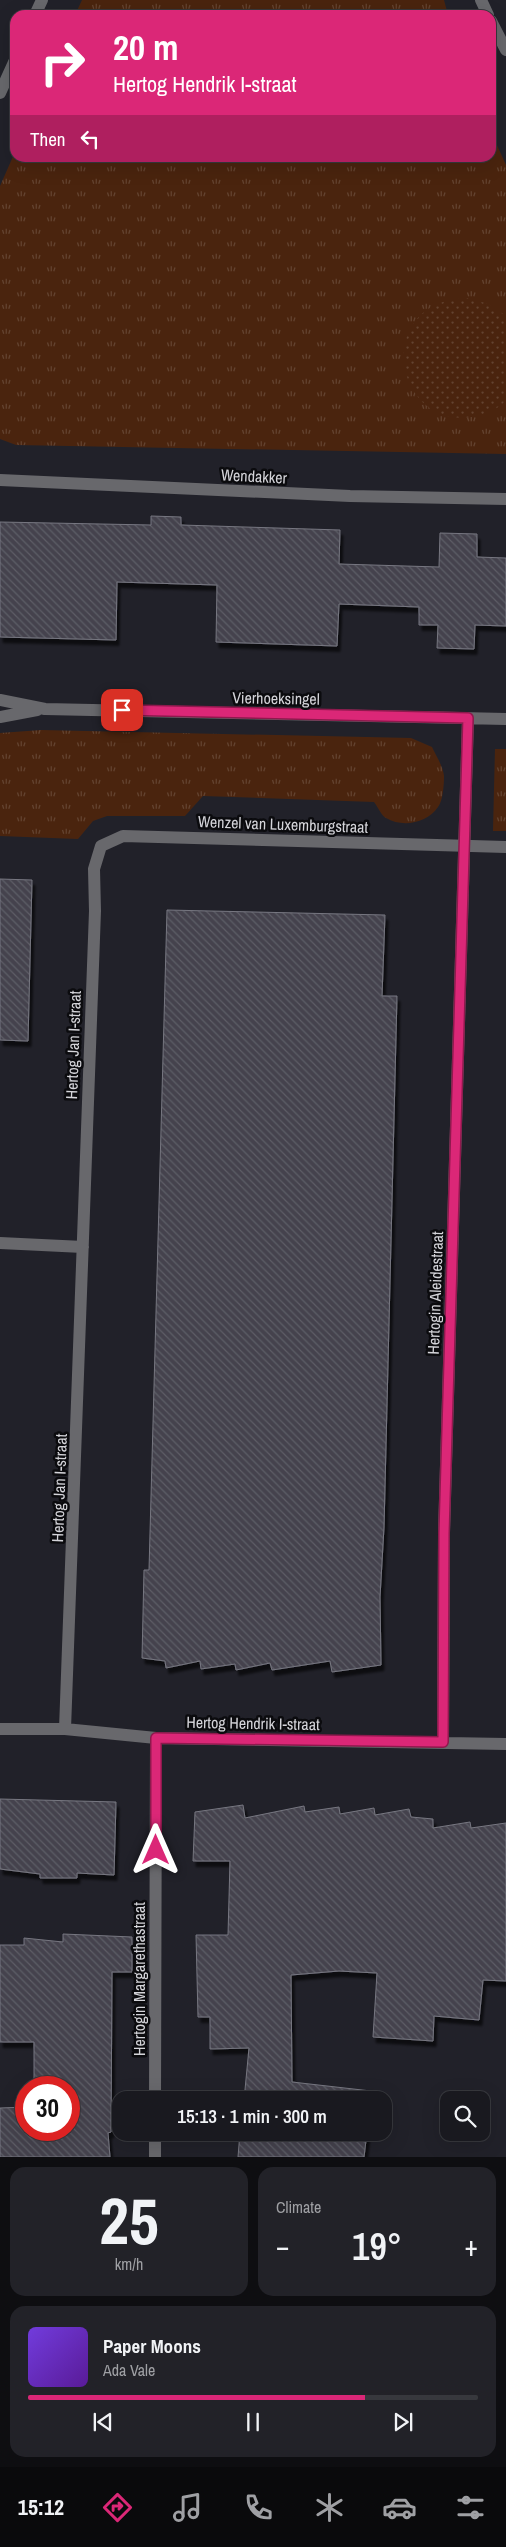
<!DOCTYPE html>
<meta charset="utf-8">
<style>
:root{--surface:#19191f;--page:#222228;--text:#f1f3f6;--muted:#9fa0a4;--line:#37383d;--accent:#db2777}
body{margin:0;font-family:"Archivo Narrow",sans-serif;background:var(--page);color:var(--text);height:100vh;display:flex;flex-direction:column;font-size:19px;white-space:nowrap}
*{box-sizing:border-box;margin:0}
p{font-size:16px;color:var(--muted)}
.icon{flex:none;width:28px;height:28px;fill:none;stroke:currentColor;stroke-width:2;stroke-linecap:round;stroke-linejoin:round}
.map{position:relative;height:2157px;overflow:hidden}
.sheet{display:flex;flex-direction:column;gap:10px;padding:10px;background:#0e0e11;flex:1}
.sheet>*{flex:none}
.banner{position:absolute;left:10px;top:10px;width:486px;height:152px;border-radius:15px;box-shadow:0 5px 20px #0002,0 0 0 1px var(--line);background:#db2777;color:#fff;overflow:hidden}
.tools{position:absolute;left:440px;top:2091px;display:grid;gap:10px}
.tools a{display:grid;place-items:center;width:50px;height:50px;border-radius:10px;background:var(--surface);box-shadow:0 5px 20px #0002,0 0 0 1px var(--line);font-size:25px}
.speed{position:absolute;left:15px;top:2076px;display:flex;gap:10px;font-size:25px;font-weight:700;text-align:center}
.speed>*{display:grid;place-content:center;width:65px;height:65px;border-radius:50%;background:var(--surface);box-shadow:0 5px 20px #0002,0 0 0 1px var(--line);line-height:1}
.speed .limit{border:8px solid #d22;background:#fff;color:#111}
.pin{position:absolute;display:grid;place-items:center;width:42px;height:42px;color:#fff;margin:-21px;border-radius:10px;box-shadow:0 2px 8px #0006}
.me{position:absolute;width:55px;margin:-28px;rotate:0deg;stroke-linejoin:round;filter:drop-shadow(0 0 4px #0008)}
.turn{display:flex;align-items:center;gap:18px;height:105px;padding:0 20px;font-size:22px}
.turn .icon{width:65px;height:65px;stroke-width:2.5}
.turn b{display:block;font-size:35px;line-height:42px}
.then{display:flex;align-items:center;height:48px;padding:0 20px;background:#0003;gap:10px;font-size:19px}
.big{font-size:38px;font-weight:600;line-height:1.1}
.sheet .card{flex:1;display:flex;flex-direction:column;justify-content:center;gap:8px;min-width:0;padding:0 18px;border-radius:15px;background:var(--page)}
.sheet .dial{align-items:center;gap:0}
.dial b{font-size:65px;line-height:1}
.song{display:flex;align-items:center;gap:15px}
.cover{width:60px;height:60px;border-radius:8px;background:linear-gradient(135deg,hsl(260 70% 55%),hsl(270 70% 35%))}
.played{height:5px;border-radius:2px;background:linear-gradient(90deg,var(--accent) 75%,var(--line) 75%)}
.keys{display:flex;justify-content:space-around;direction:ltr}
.heat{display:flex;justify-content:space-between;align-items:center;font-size:28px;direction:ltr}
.sheet .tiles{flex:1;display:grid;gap:10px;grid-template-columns:1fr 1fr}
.card:last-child{grid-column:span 2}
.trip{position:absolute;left:112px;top:2091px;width:280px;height:50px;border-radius:15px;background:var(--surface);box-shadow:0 5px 20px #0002,0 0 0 1px var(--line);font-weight:600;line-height:50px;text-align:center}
.menu{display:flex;height:80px;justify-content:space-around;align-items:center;background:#0a0a0c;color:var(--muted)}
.menu .icon{width:35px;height:35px}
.menu .current{color:var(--accent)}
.menu b{font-size:22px;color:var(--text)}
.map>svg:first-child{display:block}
</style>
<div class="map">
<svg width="506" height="2157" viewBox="0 0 506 2157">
<defs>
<pattern id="grass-tufts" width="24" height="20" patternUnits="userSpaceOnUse" patternTransform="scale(1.25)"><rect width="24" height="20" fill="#4a240e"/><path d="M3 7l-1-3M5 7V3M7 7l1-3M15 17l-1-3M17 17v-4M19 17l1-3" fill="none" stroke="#634330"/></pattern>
<pattern id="park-dots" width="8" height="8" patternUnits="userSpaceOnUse" patternTransform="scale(1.25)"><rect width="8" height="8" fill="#4a240e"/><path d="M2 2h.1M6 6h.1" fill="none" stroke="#634330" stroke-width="1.8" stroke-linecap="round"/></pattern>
<pattern id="building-back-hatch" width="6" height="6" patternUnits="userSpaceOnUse" patternTransform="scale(1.25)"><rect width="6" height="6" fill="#44434d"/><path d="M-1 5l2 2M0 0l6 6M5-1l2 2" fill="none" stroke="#5e5d66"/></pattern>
<filter id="shadow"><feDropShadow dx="3" dy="5.5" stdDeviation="1" flood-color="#0009"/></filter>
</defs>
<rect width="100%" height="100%" fill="#212129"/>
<path fill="url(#grass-tufts)" d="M 82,0 L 444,0 L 448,15 L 75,15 Z
M 491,132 L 506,165 L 506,454 L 16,445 L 0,439 L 0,186 L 15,152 L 15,158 L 491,158 Z
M 41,730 L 411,738 L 432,747 C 436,756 443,766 444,776 C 444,784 443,801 438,807 C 427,823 403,828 386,818 C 381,815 378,807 374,802 L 203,796 L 185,816 L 107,816 L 93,821 L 78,839 L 0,836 L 0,733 Z
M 495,749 L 506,749 L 506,831 L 493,831 Z"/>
<path fill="url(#park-dots)" d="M 466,298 L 489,304 L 506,316 L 506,400 C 498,410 484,415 472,417 C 401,428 376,324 443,302 C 450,299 459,299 466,298 Z"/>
<path fill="url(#building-back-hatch)" stroke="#777781" filter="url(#shadow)" d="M 151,516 L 181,517 L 181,525 L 340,530 L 339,564 L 439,567 L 440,533 L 477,534 L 477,557 L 506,558 L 506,626 L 475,625 L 474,649 L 437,648 L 438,625 L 419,625 L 419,607 L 339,604 L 337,646 L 216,642 L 217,585 L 117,582 L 116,640 L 0,637 L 0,522 L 151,525 Z
M 0,879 L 32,880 L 28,1041 L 0,1040 Z
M 167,910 L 385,915 L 382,996 L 397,996 L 384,1527 L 380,1597 L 381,1665 L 332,1672 L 330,1661 L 272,1670 L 270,1663 L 236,1670 L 235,1664 L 201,1669 L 200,1661 L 166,1668 L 165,1661 L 142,1658 L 144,1570 L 149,1570 Z
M 0,1799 L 116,1802 L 114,1875 L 77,1873 L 77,1878 L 40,1878 L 40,1874 L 0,1869 Z
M 243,1805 L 245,1818 L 304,1806 L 305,1812 L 339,1807 L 340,1814 L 374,1808 L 375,1815 L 409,1809 L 411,1817 L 433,1819 L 433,1828 L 470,1822 L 471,1828 L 506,1823 L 506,1981 L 483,1980 L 479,2020 L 434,2016 L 433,2041 L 373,2037 L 377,1973 L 339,1971 L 291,1975 L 292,2082 L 371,2091 L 370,2100 L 244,2100 L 249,2048 L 210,2049 L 210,2017 L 198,2017 L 196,1935 L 228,1935 L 230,1861 L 193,1861 L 195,1812 Z
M 63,1934 L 132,1937 L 132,1972 L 112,1972 L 111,2132 L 108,2133 L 110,2157 L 0,2157 L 0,2108 L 26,2107 L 26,2130 L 69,2130 L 69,2088 L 34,2088 L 34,2042 L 0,2042 L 0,1945 L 24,1945 L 24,1938 L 63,1942 Z
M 240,2132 L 367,2132 L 364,2157 L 238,2157 Z"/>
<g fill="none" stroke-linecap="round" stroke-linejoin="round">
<path stroke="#68686c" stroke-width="12" d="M 481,0 L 488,15
M 35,15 L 42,0
M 491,21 L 506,50
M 0,93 L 15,60
M 0,480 L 350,496 L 506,499
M 0,700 L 45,709 L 506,719
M 0,717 L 37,710
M 0,1243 L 83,1247
M 0,1729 L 65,1729 L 156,1738 L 506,1744
M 65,1729 L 95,911 L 94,869 L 101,846 L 123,836 L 506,847
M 443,1742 L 444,1533 L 468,718
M 155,2100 L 156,1738
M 155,2157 L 155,2132"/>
</g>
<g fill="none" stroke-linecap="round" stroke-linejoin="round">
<defs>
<path id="route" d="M 122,710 L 468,718 L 444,1533 L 443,1742 L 156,1738 L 156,1850"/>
</defs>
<use href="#route" stroke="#8e194d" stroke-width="12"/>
<use href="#route" stroke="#db2777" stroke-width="9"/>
</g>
<g text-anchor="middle" stroke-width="5" stroke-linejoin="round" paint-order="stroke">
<g font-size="16" fill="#d4d4d9" stroke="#0b0b0e">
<text transform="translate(254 476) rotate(3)" y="6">Wendakker</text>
<text transform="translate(276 698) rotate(1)" y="6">Vierhoeksingel</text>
<text transform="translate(283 824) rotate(2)" y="6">Wenzel van Luxemburgstraat</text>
<text transform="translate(73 1045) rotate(-88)" y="6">Hertog Jan I-straat</text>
<text transform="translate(435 1293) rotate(-88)" y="6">Hertogin Aleidestraat</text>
<text transform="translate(59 1488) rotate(-88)" y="6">Hertog Jan I-straat</text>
<text transform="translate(253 1723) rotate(1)" y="6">Hertog Hendrik I-straat</text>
<text transform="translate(139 1979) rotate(-90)" y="6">Hertogin Margarethastraat</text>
</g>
</g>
</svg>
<div class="tools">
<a><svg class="icon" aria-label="search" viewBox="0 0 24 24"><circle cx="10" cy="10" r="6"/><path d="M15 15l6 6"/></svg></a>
</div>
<div class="speed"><div class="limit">30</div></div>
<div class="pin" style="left:122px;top:710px;background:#d93025"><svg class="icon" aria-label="arrive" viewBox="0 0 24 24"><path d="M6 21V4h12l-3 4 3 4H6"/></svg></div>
<svg class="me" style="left:156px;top:1850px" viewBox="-20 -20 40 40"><path d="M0-17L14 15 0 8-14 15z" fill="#db2777" stroke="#fff" stroke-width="4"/></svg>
<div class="trip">15:13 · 1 min · 300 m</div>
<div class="banner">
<div class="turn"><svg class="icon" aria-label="right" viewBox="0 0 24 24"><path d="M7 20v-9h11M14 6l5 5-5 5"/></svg><div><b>20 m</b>Hertog Hendrik I-straat</div></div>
<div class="then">Then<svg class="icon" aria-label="left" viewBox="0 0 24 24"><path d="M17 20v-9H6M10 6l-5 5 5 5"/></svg></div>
</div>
</div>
<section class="sheet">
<div class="tiles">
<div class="card dial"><b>25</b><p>km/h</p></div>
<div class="card"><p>Climate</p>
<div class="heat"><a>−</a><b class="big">19°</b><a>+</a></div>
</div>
<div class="card">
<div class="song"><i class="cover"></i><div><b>Paper Moons</b><p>Ada Vale</p></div></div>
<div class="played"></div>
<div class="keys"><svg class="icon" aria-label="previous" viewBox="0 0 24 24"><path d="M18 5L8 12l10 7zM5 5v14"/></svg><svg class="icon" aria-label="pause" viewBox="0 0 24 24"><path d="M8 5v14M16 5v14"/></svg><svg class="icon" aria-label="next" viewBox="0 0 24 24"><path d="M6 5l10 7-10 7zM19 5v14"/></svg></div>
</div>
</div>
</section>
<nav class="menu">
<b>15:12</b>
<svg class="icon current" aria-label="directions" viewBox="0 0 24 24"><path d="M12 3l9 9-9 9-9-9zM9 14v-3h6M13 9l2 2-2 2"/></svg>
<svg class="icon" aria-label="music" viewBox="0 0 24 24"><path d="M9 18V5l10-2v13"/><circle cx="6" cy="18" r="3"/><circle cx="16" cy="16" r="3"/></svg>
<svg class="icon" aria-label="phone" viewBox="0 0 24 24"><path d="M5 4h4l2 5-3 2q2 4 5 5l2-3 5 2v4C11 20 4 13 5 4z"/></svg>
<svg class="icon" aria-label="climate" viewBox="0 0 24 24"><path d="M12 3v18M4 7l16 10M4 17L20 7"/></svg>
<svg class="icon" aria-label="car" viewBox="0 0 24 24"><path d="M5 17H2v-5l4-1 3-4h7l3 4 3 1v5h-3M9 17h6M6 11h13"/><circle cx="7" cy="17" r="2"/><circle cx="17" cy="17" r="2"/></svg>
<svg class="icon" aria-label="filters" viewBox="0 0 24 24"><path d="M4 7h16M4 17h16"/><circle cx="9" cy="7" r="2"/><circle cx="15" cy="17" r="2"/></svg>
</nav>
